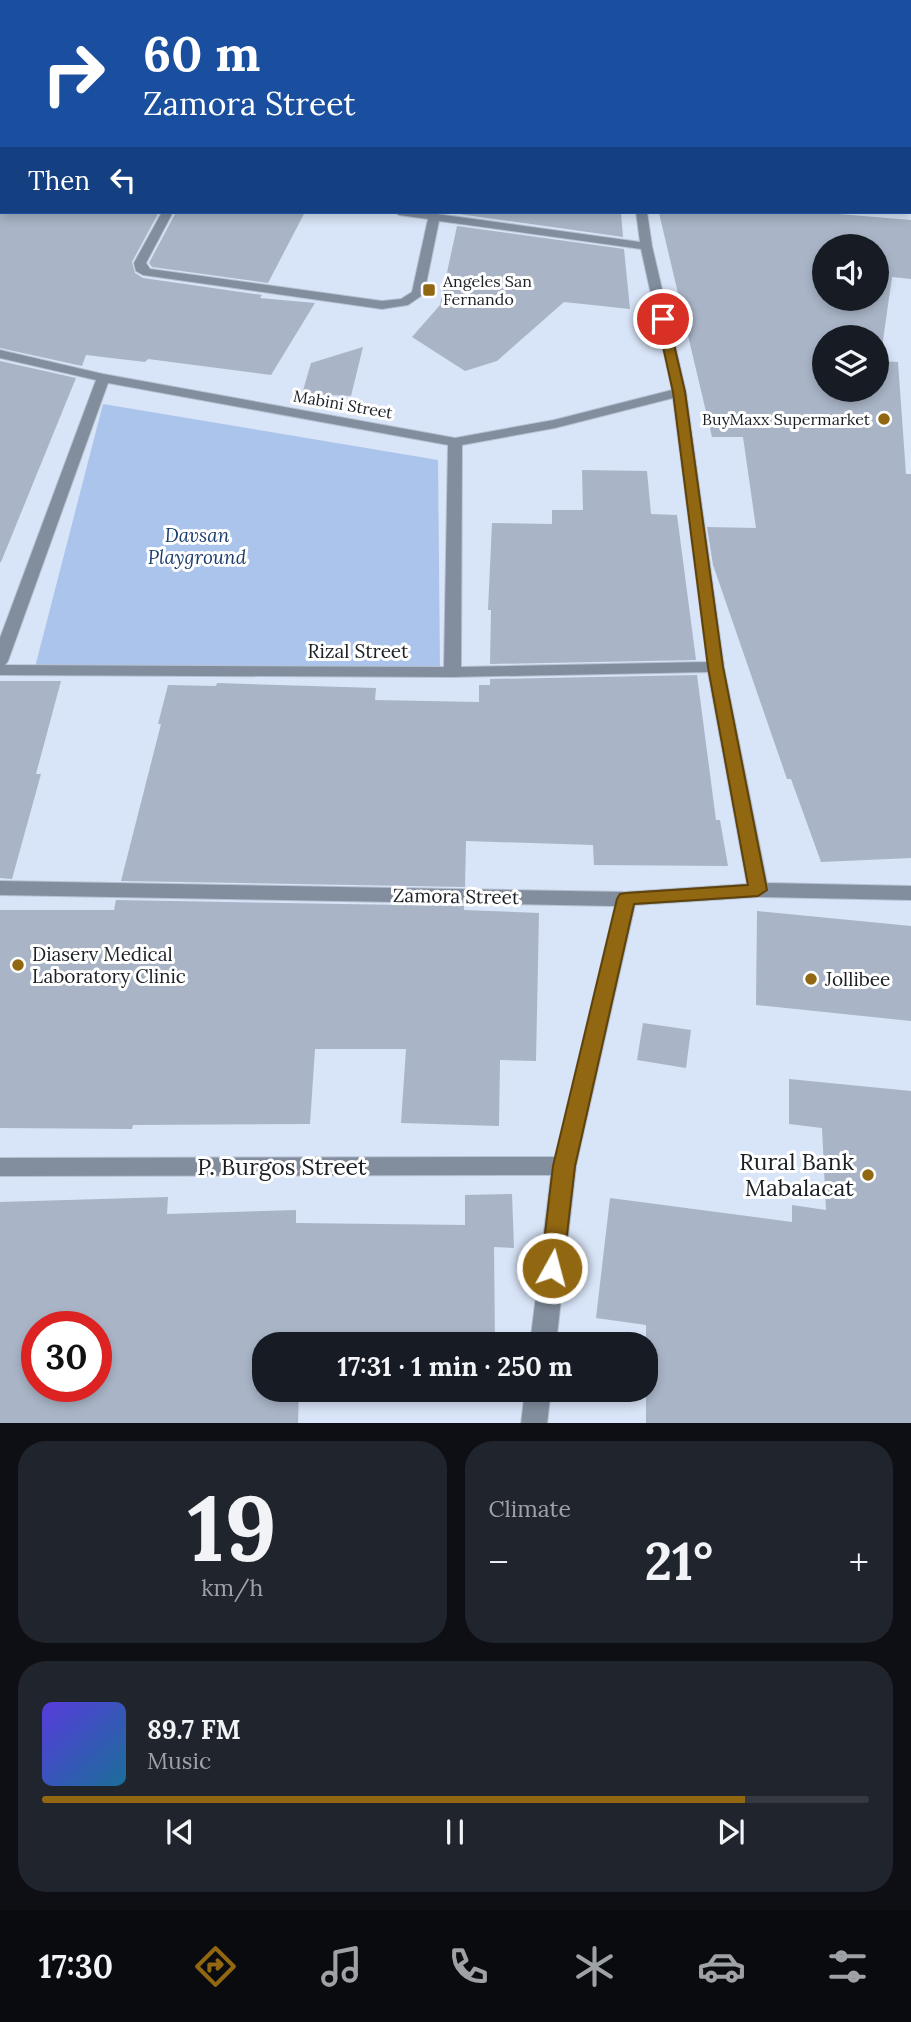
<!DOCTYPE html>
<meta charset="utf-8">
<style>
:root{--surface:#171b24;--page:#20242c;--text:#f1f3f6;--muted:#9ea1a6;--line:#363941;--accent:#926711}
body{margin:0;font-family:Lora,serif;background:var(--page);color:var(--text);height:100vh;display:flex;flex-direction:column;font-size:26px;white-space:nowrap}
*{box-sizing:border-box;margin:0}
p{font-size:23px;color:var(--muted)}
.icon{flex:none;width:38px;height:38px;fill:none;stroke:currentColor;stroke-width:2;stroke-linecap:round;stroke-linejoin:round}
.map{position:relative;height:1423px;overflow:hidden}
.sheet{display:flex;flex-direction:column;gap:18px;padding:18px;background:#0d0f14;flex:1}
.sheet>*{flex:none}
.banner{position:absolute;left:0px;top:0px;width:912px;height:214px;box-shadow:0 4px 10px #0003;background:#1a4fa0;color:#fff;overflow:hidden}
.controls{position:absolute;left:812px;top:234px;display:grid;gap:14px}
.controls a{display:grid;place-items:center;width:77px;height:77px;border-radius:50%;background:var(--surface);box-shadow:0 4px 10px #0003;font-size:35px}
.speed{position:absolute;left:21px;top:1311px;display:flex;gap:14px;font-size:35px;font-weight:700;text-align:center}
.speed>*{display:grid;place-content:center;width:91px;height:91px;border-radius:50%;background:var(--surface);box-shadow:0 4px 10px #0003;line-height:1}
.speed .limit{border:10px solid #d22;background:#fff;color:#111}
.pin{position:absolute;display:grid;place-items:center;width:60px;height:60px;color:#fff;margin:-30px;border:4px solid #fff;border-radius:50%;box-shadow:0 2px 7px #0007}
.me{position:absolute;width:77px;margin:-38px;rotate:7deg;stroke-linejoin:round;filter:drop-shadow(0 0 5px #0008)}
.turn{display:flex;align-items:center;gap:24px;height:147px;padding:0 28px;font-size:32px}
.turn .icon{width:91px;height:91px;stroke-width:2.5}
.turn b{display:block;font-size:49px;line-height:60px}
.then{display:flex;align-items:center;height:66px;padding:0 28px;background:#0003;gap:14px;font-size:26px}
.big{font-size:52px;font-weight:700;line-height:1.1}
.sheet .tile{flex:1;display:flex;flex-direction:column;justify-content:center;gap:10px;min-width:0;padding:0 24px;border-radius:28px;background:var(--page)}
.sheet .dial{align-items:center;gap:0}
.dial b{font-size:91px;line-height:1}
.song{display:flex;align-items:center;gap:21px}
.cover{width:84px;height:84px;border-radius:10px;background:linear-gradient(135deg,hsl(250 70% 55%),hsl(200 70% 35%))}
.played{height:7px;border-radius:4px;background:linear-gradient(90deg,var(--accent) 85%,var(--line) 85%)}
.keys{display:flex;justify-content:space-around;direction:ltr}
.heat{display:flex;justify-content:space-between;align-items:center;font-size:38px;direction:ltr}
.sheet .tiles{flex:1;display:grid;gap:18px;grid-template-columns:1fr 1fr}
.tile:last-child{grid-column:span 2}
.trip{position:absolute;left:252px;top:1332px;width:406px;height:70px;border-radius:28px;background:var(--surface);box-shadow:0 4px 10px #0003;font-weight:700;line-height:70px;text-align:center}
.menu{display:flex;height:112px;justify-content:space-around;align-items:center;background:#090b0e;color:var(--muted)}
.menu .icon{width:49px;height:49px}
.menu .current{color:var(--accent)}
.menu b{font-size:32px;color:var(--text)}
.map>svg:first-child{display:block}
</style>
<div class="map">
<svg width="911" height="1424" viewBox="0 0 911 1424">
<rect width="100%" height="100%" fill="#d8e4f7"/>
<path fill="#aac4eb" d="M 103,404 L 438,460 L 440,672 L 34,671 Z"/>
<path fill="#a9b5c7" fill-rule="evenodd" d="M 0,212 L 159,212 L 132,262 L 135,273 L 143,278 L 262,295 L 260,298 L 315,303 L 271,375 L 148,359 L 145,362 L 86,355 L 82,366 L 0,348 Z
M 176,212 L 305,212 L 268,283 L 152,267 L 149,263 Z
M 459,212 L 621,213 L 623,237 L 459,214 Z
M 756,212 L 815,212 L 911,220 L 911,279 L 892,277 L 880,361 L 898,362 L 906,474 L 911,474 L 911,858 L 821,862 L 791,779 L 787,779 L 713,565 L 707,527 L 756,528 L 743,437 L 712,437 L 659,213 ZM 824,247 L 877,247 L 877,299 L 824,299 ZM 824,338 L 877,338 L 877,390 L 824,390 Z
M 457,226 L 624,249 L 630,309 L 564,302 L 497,361 L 465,371 L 412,337 L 440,305 Z
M 363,347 L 351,396 L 302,394 L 311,363 Z
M 0,361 L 76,378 L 1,562 L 0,562 Z
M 582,470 L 647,471 L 651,514 L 677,515 L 696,660 L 490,664 L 491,610 L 488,610 L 492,523 L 552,524 L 552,510 L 583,510 Z
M 697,675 L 716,820 L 720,820 L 728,866 L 594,865 L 593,845 L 466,841 L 465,887 L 121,881 L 161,724 L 158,724 L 168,685 L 216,686 L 217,683 L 376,688 L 375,700 L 479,702 L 479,685 L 490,685 L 490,679 Z
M 0,681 L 61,681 L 36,774 L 41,774 L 12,879 L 0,878 Z
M 116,900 L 464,906 L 464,910 L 539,913 L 536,1061 L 500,1060 L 499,1126 L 401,1123 L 406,1049 L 315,1049 L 310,1124 L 133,1125 L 132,1129 L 0,1128 L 0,910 L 114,910 Z
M 757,911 L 911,926 L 911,1021 L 756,1005 Z
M 643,1023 L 691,1030 L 686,1068 L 637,1060 Z
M 789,1079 L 911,1091 L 911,1424 L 646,1424 L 646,1325 L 596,1318 L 610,1198 L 792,1222 L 792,1205 L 826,1210 L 822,1128 L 789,1124 Z
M 512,1194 L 514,1248 L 494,1247 L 495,1344 L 264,1344 L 264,1390 L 299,1390 L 298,1424 L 0,1424 L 0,1202 L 168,1197 L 167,1214 L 296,1210 L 296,1223 L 465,1225 L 465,1195 ZM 37,1326 L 96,1326 L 96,1386 L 37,1386 Z"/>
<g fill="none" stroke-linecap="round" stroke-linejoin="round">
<defs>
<path id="minor" d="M 0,35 L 2,36 L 2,42 L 0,41 Z
M 2,109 L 2,118 L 0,118 L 0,110 Z
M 910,144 L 911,144 L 911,151 L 910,151 Z
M 0,153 L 2,153 L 2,159 L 0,159 Z
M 162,212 L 173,212 L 146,263 L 150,269 L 382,301 L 401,299 L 412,292 L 428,219 L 399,215 L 394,212 L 422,212 L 640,242 L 636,212 L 647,212 L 652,246 L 686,392 L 724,667 L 767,883 L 911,886 L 911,900 L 758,897 L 635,905 L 576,1166 L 556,1344 L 530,1344 L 551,1175 L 0,1176 L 0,1158 L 555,1157 L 615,906 L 0,895 L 0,881 L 626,892 L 747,884 L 708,672 L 452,677 L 0,675 L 0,638 L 96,380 L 0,358 L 0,350 L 103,374 L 455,438 L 554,420 L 672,390 L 641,249 L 439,221 L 424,294 L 408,305 L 382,309 L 143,275 L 136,271 L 134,263 ZM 108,383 L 448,445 L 444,667 L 5,665 L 8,661 ZM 673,398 L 707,662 L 461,667 L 462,445 L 555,428 Z
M 525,1390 L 551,1390 L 547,1424 L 521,1424 Z"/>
</defs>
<use href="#minor" stroke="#b6c1d1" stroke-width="2"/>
<use href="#minor" fill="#828d9e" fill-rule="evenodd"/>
</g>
<path fill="#926711" stroke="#5f430b" stroke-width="2" d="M 663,316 L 668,319 L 685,392 L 723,667 L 767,890 L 758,896 L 634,904 L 575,1166 L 563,1268 L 560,1274 L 552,1277 L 544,1274 L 541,1268 L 553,1166 L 617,899 L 620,894 L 626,893 L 748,885 L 708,667 L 673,392 L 657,319 Z"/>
<g fill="#926711" stroke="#fff" stroke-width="2.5">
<rect x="422" y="283" width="14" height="14" rx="3.5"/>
<circle cx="884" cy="419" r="7"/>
<circle cx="18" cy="965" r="7"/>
<circle cx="811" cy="979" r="7"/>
<circle cx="868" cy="1175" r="7"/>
</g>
<g text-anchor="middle" stroke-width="6" stroke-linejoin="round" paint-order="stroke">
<g font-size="16" fill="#1b2026" stroke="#fff" text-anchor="start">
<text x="443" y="287">Angeles San<tspan x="443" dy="18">Fernando</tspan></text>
<text x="870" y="425" text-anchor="end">BuyMaxx Supermarket</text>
</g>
<g font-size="16" fill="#1b2026" stroke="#fff">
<text transform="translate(343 404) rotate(10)" y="6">Mabini Street</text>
</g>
<g font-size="19" font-style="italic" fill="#1c3d6e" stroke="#fff">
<text x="197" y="542">Davsan<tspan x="197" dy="22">Playground</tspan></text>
</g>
<g font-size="19" fill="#1b2026" stroke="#fff">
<text x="358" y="658">Rizal Street</text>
<text transform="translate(456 896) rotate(1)" y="7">Zamora Street</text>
</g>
<g font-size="19" fill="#1b2026" stroke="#fff" text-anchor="start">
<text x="32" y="961">Diaserv Medical<tspan x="32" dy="22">Laboratory Clinic</tspan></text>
<text x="825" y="986">Jollibee</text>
</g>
<g font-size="23" fill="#1b2026" stroke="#fff" text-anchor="end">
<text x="854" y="1170">Rural Bank<tspan x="854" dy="26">Mabalacat</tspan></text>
</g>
<g font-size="23" fill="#1b2026" stroke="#fff">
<text x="282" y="1175">P. Burgos Street</text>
</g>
</g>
</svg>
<div class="controls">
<a><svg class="icon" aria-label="sound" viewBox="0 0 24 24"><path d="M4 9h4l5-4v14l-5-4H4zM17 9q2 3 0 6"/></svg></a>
<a><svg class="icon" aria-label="layers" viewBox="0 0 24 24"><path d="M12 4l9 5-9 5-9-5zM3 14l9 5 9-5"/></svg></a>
</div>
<div class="speed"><div class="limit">30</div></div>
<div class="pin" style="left:663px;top:319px;background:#d93025"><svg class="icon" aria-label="arrive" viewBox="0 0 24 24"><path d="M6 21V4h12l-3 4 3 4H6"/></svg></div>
<svg class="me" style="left:552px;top:1268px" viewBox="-20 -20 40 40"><circle r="17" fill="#926711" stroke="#fff" stroke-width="3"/><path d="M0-11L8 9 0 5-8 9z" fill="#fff"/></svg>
<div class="trip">17:31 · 1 min · 250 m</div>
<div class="banner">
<div class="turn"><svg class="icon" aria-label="right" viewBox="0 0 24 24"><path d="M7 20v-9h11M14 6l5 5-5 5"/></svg><div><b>60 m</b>Zamora Street</div></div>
<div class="then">Then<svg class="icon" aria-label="left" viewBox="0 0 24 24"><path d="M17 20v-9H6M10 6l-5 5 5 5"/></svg></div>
</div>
</div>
<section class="sheet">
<div class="tiles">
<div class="tile dial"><b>19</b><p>km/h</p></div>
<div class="tile"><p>Climate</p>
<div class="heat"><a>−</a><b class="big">21°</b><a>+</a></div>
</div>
<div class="tile">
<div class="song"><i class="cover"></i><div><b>89.7 FM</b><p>Music</p></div></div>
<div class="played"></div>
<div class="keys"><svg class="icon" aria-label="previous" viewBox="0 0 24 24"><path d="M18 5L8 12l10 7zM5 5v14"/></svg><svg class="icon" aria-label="pause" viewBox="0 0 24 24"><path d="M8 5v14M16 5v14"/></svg><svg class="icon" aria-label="next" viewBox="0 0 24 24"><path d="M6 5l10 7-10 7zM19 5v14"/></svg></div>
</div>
</div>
</section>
<nav class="menu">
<b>17:30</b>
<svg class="icon current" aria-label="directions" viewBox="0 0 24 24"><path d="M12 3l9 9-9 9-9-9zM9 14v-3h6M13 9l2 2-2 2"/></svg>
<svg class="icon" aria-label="music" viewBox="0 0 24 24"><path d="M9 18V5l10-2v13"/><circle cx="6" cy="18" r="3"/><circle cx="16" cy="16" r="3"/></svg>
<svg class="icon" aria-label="phone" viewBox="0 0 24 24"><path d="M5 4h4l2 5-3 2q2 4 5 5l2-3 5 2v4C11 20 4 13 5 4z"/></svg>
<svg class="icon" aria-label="climate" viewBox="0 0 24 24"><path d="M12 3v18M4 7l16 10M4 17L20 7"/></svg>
<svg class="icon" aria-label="car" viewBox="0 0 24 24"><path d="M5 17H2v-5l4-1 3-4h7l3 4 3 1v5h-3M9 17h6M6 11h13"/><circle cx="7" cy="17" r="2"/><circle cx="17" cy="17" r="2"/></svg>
<svg class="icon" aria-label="filters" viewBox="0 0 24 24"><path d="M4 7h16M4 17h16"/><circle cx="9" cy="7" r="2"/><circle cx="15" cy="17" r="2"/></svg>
</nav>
